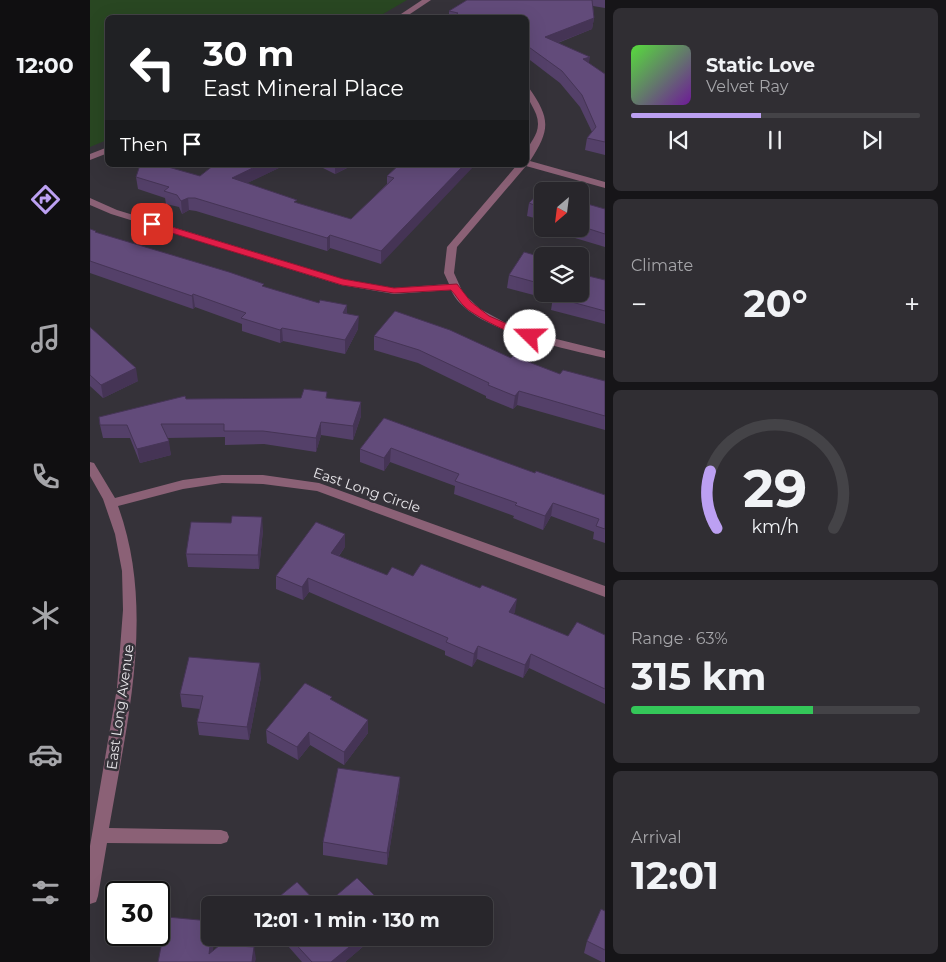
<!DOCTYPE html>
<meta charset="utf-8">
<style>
:root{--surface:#28262b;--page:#302e33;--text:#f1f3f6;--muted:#a5a5a9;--line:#444347;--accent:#bca0f2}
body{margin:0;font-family:Montserrat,sans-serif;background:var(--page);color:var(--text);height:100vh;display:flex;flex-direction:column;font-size:19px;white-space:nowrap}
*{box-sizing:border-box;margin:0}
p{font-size:16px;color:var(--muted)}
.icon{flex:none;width:28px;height:28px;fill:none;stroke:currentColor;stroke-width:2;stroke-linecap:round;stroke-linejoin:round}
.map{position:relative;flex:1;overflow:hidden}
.side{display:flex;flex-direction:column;gap:8px;padding:8px;background:#161518;width:341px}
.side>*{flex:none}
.top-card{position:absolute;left:15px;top:15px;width:424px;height:152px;border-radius:8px;box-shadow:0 5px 20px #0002,0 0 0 1px var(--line);background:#202124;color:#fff;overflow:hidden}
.needle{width:32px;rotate:208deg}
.tools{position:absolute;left:444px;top:182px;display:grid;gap:10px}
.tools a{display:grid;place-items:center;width:55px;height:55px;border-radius:8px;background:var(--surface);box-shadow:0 5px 20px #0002,0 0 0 1px var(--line);font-size:25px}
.speed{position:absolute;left:15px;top:881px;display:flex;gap:10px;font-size:25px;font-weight:700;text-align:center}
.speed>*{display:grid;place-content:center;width:65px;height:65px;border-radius:50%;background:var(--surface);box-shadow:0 5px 20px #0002,0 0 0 1px var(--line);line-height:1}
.speed .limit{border:2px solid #111;border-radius:8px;background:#fff;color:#111}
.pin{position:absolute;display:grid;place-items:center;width:42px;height:42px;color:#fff;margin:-21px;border-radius:10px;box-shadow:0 2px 8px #0006}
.me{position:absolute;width:55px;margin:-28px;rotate:292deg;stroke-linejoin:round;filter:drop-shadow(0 0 4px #0008)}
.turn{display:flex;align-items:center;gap:18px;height:105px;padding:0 15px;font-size:22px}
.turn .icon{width:65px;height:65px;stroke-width:2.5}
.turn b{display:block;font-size:35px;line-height:42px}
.then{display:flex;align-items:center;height:48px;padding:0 15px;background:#0003;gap:10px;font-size:19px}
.big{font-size:38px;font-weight:700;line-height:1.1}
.side .card{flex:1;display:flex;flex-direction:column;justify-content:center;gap:8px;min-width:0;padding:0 18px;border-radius:8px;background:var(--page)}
.side .dial{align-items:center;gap:0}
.dial svg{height:130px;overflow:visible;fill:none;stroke:var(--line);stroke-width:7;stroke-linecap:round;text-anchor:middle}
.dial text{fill:var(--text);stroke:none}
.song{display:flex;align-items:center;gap:15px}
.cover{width:60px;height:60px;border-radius:8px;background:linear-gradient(135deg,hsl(110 70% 55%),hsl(280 70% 35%))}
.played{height:5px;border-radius:2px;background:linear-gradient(90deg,var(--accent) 45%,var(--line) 45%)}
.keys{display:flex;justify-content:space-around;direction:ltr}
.heat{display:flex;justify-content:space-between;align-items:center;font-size:28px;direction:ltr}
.charge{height:8px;border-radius:4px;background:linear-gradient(90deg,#34c759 63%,var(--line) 0)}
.trip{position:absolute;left:111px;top:896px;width:292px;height:50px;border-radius:8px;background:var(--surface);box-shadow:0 5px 20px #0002,0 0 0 1px var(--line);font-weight:700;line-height:50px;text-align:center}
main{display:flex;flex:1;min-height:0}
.tab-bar{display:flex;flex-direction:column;width:90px;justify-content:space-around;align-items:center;background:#100f11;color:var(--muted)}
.tab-bar .icon{width:35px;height:35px}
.tab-bar .current{color:var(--accent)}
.tab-bar b{font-size:22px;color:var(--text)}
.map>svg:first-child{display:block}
</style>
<main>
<nav class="tab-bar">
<b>12:00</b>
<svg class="icon current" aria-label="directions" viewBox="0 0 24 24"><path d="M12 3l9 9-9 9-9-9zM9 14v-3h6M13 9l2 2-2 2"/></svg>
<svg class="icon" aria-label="music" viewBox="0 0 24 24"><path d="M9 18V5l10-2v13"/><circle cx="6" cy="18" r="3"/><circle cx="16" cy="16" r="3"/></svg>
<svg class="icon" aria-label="phone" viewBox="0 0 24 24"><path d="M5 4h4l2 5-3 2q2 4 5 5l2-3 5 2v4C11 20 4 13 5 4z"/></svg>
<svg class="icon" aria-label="climate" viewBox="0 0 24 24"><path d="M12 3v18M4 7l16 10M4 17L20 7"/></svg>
<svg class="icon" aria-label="car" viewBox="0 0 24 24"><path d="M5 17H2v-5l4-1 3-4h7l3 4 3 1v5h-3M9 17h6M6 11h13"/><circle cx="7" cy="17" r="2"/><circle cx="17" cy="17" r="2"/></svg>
<svg class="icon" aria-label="filters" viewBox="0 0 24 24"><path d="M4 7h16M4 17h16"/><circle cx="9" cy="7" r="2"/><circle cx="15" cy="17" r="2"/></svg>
</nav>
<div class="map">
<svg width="515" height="962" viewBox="0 0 515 962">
<rect width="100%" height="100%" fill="#353239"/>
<path fill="#294722" d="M 0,0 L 317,0 L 288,17 L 18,18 L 17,140 L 0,147 Z"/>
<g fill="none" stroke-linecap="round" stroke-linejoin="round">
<path fill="#8b6176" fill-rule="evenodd" d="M 332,0 L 341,0 L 314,18 L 305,18 Z
M 436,88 L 439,88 C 461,119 460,130 440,161 L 515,182 L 515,188 L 436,166 L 367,247 L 364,273 L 373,293 L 390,309 L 414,322 L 442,333 L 515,351 L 515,358 C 476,349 378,330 361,290 L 304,294 L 251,285 L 21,214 L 0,205 L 0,198 L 27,210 L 253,279 L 304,288 L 359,284 L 354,273 L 357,247 L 427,165 L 436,165 C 436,162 435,156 436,153 C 439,143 448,136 448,124 C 448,110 436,101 436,88 Z
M 18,147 L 18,153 L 0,160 L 0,154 Z
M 0,462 L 4,463 L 25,498 L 93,480 L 132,475 L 173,475 L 229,483 L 515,586 L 515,597 L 227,491 L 173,484 L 132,483 L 93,489 L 28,506 C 66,610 37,722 19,828 L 131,830 L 137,832 L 139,837 L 137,842 L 131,844 L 17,843 L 8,896 L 6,902 L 0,904 L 0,846 L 27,688 L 33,610 L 32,571 L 25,534 L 13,499 L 0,476 Z"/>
</g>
<path fill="#544069" d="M 377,0 L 515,0 L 515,8 L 503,6 L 504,18 L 502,29 L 468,43 L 515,74 L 515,155 L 495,150 L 497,138 L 502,132 L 490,107 L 470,83 L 436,57 L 436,18 L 359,18 L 359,11 Z
M 124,165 L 195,165 L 157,183 L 207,203 L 261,219 L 297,184 L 297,176 L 309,165 L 291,264 L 240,248 L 237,251 L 106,211 L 99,210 L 92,214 L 89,207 L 76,204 L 75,198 L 48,189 L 46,177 L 110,176 Z
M 227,165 L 263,165 L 245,174 Z
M 452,191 L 452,220 L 437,216 L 439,203 Z
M 490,208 L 515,209 L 515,247 L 475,235 L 476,229 L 490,229 Z
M 0,229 L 7,233 L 257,314 L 268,329 L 255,354 L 193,341 L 190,343 L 152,331 L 152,324 L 105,307 L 103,309 L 0,273 Z
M 452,257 L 452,294 L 457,294 L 455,298 L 417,288 L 419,275 Z
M 515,280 L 515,324 L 461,310 L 463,297 Z
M 0,327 L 48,381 L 13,398 L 0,386 Z
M 284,336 L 421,358 L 470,374 L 515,381 L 515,430 L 427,405 L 423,409 L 396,398 L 396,396 L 328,363 L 284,350 Z
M 238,398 L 271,416 L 263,440 L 231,435 L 226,452 L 174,444 L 135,445 L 135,437 L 77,438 L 81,455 L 50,463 L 40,438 L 13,438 L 10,425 L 96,399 Z
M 294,418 L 445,473 L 515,495 L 515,543 L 503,539 L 504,532 L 461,516 L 453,530 L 423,518 L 424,516 L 364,494 L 365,486 L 300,462 L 294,471 L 270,462 L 270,449 Z
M 173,530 L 169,569 L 98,567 L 96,554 Z
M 255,547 L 249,556 L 297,575 L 323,576 L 425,612 L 423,614 L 478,636 L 515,635 L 515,704 L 439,668 L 433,678 L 387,659 L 382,667 L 355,655 L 355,651 L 219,592 L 213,600 L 186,589 L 186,576 Z
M 171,677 L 159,740 L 109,735 L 107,722 L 110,709 L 92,707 L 90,694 Z
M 242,700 L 278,733 L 254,765 L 220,745 L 208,760 L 177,743 L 176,730 Z
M 310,777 L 309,790 L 297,865 L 233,855 L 233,842 Z
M 515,911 L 515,962 L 512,962 L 494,953 L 497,941 Z
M 191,938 L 283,938 L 255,962 L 212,962 Z"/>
<path fill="#453455" d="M 504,18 L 502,29 L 454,48 L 455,37 Z
M 500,57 L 498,69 L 493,59 Z
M 169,165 L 195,165 L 143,190 L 142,178 Z
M 245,165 L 263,165 L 245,174 Z
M 374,165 L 385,165 L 291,264 L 291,251 Z
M 98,198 L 99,210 L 92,214 L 91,201 Z
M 240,235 L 240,248 L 237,251 L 237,238 Z
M 103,294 L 105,307 L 103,309 L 102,296 Z
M 257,305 L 257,318 L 253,313 Z
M 269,316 L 268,329 L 255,354 L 255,340 Z
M 192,328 L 193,341 L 190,343 L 190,330 Z
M 46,368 L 48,381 L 13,398 L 11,385 Z
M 429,391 L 427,405 L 423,409 L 425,396 Z
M 271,402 L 271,416 L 263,440 L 263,426 Z
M 231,422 L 231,435 L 226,452 L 226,438 Z
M 79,441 L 81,455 L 50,463 L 47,449 Z
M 301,448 L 300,462 L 294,471 L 294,458 Z
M 463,503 L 461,516 L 453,530 L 455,516 Z
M 172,517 L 173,530 L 169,569 L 168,555 Z
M 255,534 L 255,547 L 241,566 L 241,553 Z
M 218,578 L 219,592 L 213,600 L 212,587 Z
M 427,599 L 425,612 L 417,626 L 419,612 Z
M 388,646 L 387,659 L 382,667 L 384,654 Z
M 441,654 L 439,668 L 433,678 L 435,665 Z
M 170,663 L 171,677 L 159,740 L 157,727 Z
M 278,720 L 278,733 L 254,765 L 254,752 Z
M 219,732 L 220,745 L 208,760 L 207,747 Z
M 310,777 L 309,790 L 297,865 L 297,853 Z
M 121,938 L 125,938 L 121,962 L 119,954 Z
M 270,938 L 283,938 L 255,962 L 241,962 Z
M 164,947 L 166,959 L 165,962 L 162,962 Z"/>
<path fill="#624b7a" stroke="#453455" d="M 377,0 L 502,0 L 504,18 L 455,37 L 500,57 L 493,59 L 515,74 L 515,142 L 497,138 L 506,127 L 492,95 L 472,71 L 436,45 L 436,18 L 362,18 L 368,13 L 359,11 Z
M 50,165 L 71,165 L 110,176 L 124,165 L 169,165 L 142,178 L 207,200 L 204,202 L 261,219 L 304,178 L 297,176 L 309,165 L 374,165 L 291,251 L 240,235 L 237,238 L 105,198 L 98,198 L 91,201 L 87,195 L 74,191 L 79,187 L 46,177 Z
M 455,186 L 475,191 L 452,191 L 452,208 L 439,203 Z
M 494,203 L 515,209 L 515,234 L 490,226 L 490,208 Z
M 0,229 L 6,231 L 5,232 L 139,272 L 174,284 L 172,286 L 229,303 L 230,300 L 257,305 L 253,313 L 269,316 L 255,340 L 192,328 L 190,330 L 151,318 L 156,313 L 103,294 L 102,296 L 0,261 Z
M 434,252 L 452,257 L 452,284 L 419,275 Z
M 490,274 L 515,280 L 515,311 L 463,297 L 465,294 L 490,294 Z
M 305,311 L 360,330 L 421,358 L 423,356 L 470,374 L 473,370 L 515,381 L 515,416 L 429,391 L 425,396 L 398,385 L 399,383 L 329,350 L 284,336 Z
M 0,327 L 46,368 L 11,385 L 0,375 Z
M 214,389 L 237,392 L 236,398 L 271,402 L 263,426 L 231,422 L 226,438 L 173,431 L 134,431 L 134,424 L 71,424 L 79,441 L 47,449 L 37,425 L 10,425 L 9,417 L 95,396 L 96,399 L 211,398 Z
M 294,418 L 445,473 L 446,471 L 515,495 L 515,529 L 506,526 L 509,519 L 463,503 L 455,516 L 425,505 L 427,503 L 365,481 L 369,474 L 301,448 L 294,458 L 270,449 Z
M 142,516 L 172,517 L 168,555 L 96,554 L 101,522 L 141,523 Z
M 226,522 L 255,534 L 241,553 L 297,575 L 302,567 L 323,576 L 331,564 L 390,588 L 392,585 L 427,599 L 419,612 L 478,636 L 487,622 L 515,635 L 515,689 L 441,654 L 435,665 L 388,646 L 384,654 L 356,642 L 358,638 L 218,578 L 212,587 L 186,576 Z
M 99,657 L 170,663 L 157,727 L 107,722 L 113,696 L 90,694 Z
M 215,683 L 242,697 L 240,699 L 278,720 L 254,752 L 219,732 L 207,747 L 176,730 Z
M 248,768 L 310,777 L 297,853 L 233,842 Z
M 267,878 L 294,905 L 235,905 Z
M 207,882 L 229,905 L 179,905 Z
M 511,909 L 515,911 L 515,950 L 497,941 Z
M 77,917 L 120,921 L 120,938 L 121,938 L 119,954 L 130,945 L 164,947 L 162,962 L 68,962 Z
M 200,938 L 270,938 L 241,962 L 222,962 Z"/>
<path fill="#e11d48" stroke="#92132f" d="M 62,221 L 253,279 L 304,288 L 367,284 L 381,302 L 399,316 L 445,336 C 436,344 385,316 376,308 C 370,303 366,295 361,290 L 304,293 L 252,285 L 59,226 L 59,222 Z"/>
<g text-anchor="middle" stroke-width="5" stroke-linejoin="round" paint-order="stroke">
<g font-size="14" fill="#e9e7eb" stroke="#353239">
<text transform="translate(277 490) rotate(19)" y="5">East Long Circle</text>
<text transform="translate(30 707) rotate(-82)" y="5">East Long Avenue</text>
</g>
</g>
</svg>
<div class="tools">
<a><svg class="needle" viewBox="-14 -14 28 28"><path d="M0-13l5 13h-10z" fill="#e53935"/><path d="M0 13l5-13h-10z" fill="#a5a5a9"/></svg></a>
<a><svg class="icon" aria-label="layers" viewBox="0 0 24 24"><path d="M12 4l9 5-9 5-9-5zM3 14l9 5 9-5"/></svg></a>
</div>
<div class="speed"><div class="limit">30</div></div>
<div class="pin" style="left:62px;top:224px;background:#d93025"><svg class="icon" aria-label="arrive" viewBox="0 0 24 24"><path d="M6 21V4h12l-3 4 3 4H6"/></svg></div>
<svg class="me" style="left:440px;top:336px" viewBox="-20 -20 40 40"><circle r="19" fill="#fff"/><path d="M0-13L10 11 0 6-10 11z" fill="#e11d48"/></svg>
<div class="trip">12:01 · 1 min · 130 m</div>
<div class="top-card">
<div class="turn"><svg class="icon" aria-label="left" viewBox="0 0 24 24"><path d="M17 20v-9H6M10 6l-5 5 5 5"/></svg><div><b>30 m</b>East Mineral Place</div></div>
<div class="then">Then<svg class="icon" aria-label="arrive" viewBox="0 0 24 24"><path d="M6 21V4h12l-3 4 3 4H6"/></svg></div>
</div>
</div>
<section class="side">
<div class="card">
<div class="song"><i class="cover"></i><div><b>Static Love</b><p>Velvet Ray</p></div></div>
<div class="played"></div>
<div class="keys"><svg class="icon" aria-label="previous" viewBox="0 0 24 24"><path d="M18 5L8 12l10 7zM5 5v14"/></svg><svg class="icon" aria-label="pause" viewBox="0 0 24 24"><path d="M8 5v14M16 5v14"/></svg><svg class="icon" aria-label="next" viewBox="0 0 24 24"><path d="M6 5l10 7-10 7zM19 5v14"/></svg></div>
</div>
<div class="card"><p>Climate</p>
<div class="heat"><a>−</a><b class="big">20°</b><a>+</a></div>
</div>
<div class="card dial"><svg viewBox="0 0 100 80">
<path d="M14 69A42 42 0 1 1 86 69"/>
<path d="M14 69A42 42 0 0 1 10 34" stroke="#bca0f2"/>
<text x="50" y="56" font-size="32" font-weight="700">29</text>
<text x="50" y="72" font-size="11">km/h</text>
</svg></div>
<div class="card"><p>Range · 63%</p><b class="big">315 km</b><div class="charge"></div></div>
<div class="card"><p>Arrival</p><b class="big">12:01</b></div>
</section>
</main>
